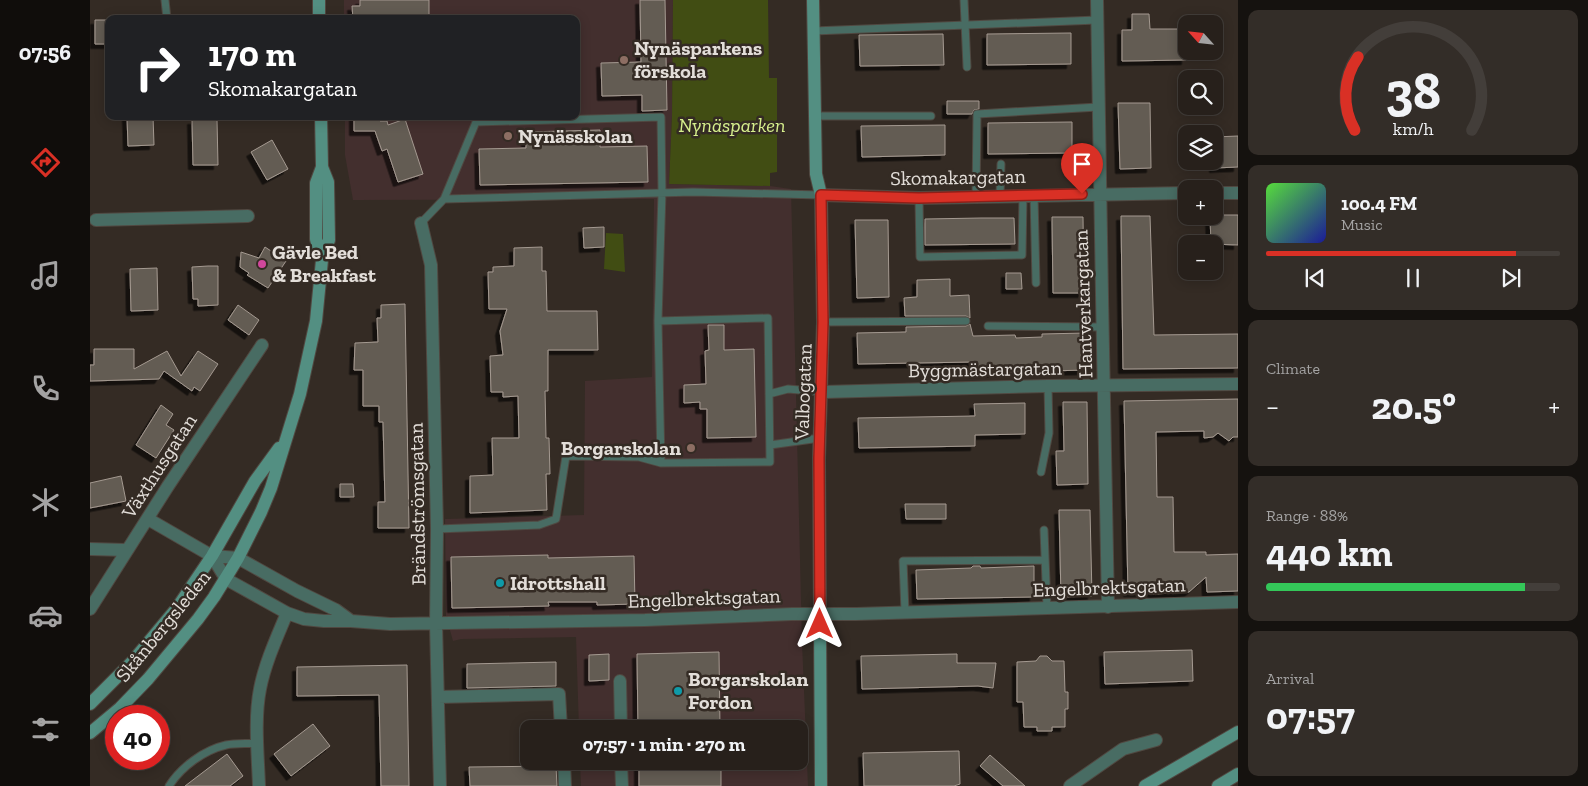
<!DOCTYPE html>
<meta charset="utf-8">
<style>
:root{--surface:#27201b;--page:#332d28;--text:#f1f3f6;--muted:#a4a3a3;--line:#433e3a;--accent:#d93025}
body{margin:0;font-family:"Zilla Slab",serif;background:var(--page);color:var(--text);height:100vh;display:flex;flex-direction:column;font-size:19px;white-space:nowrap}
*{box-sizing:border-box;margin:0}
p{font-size:16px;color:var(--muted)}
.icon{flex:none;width:28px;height:28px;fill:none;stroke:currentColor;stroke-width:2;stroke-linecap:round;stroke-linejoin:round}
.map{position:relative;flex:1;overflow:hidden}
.sheet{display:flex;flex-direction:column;gap:10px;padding:10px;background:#15120f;width:350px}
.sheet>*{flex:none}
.top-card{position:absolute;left:15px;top:15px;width:475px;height:105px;border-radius:10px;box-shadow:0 2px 12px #0003,0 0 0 1px var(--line);background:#202124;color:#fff;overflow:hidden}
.needle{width:32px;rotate:297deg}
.fabs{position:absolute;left:1088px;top:15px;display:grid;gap:10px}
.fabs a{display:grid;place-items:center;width:45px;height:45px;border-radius:10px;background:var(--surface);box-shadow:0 2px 12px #0003,0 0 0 1px var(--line);font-size:25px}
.speed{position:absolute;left:15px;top:705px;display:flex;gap:10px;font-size:25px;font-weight:700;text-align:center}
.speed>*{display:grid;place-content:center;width:65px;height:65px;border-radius:50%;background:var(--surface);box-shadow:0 2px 12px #0003,0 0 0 1px var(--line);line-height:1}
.speed .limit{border:8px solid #d22;background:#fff;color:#111}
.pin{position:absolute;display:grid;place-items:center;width:42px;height:42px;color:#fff;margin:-51px -21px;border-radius:50% 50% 50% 0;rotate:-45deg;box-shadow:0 0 5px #0007}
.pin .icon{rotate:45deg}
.me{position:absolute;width:55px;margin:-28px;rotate:0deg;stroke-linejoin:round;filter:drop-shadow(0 0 4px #0008)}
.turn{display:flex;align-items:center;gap:18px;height:105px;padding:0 20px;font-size:22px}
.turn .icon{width:65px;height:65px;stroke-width:2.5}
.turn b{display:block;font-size:35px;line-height:42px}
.big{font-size:38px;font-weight:700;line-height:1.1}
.sheet .tile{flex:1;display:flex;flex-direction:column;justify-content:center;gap:8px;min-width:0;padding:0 18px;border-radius:10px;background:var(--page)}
.sheet .dial{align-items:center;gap:0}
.dial svg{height:130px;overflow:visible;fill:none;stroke:var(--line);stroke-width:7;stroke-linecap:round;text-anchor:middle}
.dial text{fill:var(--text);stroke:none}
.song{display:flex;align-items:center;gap:15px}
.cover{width:60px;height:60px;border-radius:8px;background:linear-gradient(135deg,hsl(110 70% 55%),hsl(240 70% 35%))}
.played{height:5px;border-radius:2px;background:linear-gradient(90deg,var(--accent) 85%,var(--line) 85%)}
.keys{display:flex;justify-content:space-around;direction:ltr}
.heat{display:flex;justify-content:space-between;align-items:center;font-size:28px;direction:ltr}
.charge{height:8px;border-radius:4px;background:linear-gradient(90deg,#34c759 88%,var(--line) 0)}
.trip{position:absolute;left:430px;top:720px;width:288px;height:50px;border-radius:10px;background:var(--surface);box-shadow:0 2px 12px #0003,0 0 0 1px var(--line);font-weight:700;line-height:50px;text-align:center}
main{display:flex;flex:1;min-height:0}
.menu{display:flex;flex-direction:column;width:90px;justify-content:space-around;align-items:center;background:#100d0b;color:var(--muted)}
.menu .icon{width:35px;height:35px}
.menu .active{color:var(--accent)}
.menu b{font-size:22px;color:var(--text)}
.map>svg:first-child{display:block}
</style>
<main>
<nav class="menu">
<b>07:56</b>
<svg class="icon active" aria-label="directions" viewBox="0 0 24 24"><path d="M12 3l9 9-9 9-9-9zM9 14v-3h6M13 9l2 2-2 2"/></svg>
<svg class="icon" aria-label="music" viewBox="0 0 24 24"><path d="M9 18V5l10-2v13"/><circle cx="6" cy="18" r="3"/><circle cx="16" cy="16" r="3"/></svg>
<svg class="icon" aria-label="phone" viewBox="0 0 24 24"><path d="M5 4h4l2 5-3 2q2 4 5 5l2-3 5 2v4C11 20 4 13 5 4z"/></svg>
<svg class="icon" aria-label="climate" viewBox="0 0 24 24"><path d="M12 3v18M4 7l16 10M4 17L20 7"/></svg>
<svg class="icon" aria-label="car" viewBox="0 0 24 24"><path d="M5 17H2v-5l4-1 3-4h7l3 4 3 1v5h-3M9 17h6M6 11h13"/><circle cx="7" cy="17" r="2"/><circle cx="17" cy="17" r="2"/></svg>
<svg class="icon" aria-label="filters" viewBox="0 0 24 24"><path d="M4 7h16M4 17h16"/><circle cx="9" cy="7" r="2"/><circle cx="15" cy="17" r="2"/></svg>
</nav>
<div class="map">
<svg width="1148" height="786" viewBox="0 0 1148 786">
<defs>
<filter id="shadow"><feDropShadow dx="-4.5" dy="4.5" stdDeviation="0" flood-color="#0009"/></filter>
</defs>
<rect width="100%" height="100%" fill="#342b24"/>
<path fill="#432f2e" d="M 254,0 L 583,0 L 582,116 L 579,184 L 680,186 L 701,189 L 712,642 L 718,786 L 491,786 L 490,761 L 709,761 L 709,729 L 489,729 L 486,637 L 371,639 L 363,641 L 356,616 L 355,519 L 494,515 L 495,381 L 562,377 L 564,199 L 263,200 L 255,155 L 255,116 L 486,116 L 486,19 L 254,19 Z"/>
<path fill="#414d13" d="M 583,0 L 678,0 L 679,78 L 687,78 L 687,172 L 680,173 L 680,186 L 579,184 L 582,116 Z
M 516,233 L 533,234 L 535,272 L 514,269 Z"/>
<path fill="#645b52" stroke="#a49a91" filter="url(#shadow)" d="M 270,0 L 339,0 L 339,19 L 263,19 L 262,6 L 270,6 Z
M 550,0 L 575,0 L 577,110 L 552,111 L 552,95 L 512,96 L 511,63 L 551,62 Z
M 1042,14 L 1059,14 L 1060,29 L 1096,29 L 1096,60 L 1032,61 L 1032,30 L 1042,30 Z
M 5,20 L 19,20 L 19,44 L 5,44 Z
M 981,33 L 981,64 L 897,65 L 897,34 Z
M 853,34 L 854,65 L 770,66 L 769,35 Z
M 857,101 L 889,101 L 889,109 L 884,110 L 882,114 L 857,114 Z
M 1028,103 L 1060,103 L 1061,168 L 1030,169 Z
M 37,116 L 63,116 L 64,145 L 38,146 Z
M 264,116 L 290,116 L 290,121 L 297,121 L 298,125 L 315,119 L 333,174 L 308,182 L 297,149 L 292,151 L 285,131 L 264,131 Z
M 102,120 L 127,120 L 128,165 L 103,165 Z
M 982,122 L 982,153 L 898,154 L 898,123 Z
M 855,125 L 855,155 L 772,157 L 771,126 Z
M 510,130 L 510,147 L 557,146 L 558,182 L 390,185 L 389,149 L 436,148 L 436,132 Z
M 1148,136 L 1148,167 L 1124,168 L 1124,137 Z
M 182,140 L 198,169 L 177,180 L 161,152 Z
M 1124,215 L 1148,215 L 1148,245 L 1121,244 L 1120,216 Z
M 1031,216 L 1060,216 L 1064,335 L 1148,334 L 1148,368 L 1033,369 Z
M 962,217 L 993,217 L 994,293 L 963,293 Z
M 891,218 L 924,218 L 925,244 L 835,245 L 835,219 Z
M 765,220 L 798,220 L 799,297 L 767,298 Z
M 514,227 L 514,247 L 494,248 L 493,228 Z
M 175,247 L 196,261 L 178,288 L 157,275 L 159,273 L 150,267 L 151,252 L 169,258 Z
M 452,247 L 452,271 L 456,271 L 457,311 L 507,311 L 508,350 L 458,350 L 458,391 L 455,391 L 456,438 L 459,438 L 460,474 L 456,474 L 457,510 L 380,513 L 380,476 L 403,475 L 402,438 L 429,438 L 428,396 L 413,397 L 413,392 L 401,392 L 400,356 L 413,355 L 410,331 L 417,309 L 399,309 L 398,272 L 403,272 L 403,267 L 424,266 L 424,248 Z
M 118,266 L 128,266 L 128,305 L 108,306 L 108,299 L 103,299 L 102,267 Z
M 67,268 L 68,310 L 41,311 L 40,269 Z
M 916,273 L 931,273 L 932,289 L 916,289 Z
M 860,279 L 860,296 L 879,295 L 880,318 L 876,316 L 815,316 L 814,298 L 827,297 L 827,280 Z
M 315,304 L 319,528 L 288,528 L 288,502 L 295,502 L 293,422 L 289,422 L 289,406 L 273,406 L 273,370 L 264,370 L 265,343 L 288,342 L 287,318 L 291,318 L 291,305 Z
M 148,305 L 169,320 L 159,335 L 138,320 Z
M 880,324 L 883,336 L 925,335 L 926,338 L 952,337 L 952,334 L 995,333 L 996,370 L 883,373 L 883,362 L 768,364 L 767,333 L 816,332 L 816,327 L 876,326 Z
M 618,325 L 634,325 L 634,350 L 664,349 L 666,437 L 617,438 L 617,409 L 610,409 L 610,402 L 594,403 L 594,385 L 616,384 L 615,351 L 619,350 Z
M 4,349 L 44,349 L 44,369 L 77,351 L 91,376 L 108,351 L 128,364 L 110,391 L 104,387 L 102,391 L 74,371 L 69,379 L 0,381 L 0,365 L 4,365 Z
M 1148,399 L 1148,437 L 1143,437 L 1139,441 L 1128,433 L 1123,437 L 1114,438 L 1114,431 L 1066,432 L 1067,497 L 1083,497 L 1084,552 L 1116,552 L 1116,555 L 1148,554 L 1148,591 L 1117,592 L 1116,577 L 1099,592 L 1063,594 L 1063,592 L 1038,592 L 1034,401 Z
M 973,402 L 997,402 L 998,484 L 967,485 L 966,451 L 974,451 Z
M 935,403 L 935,434 L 885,435 L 885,446 L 769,448 L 768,418 L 885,416 L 884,404 Z
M 71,405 L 83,414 L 76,425 L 84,430 L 66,458 L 46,445 Z
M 31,476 L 36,501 L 0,508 L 0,483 Z
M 250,484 L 263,484 L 264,497 L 250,497 Z
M 815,504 L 856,504 L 856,519 L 816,519 Z
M 969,510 L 1000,510 L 1002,596 L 971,597 Z
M 458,555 L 458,558 L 544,556 L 545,604 L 507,605 L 507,602 L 458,602 L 459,606 L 362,608 L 361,557 Z
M 883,566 L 890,566 L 891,568 L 944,566 L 944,597 L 827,599 L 826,570 L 881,568 Z
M 1102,650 L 1103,681 L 1015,684 L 1014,652 Z
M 629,652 L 630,729 L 548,729 L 547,654 Z
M 519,654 L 519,680 L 499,681 L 499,655 Z
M 867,654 L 867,663 L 906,663 L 903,688 L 888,686 L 772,689 L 771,656 Z
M 950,656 L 957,656 L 962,661 L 974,661 L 975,692 L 978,692 L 978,709 L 975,709 L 975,727 L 962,727 L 962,731 L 947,731 L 947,727 L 934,727 L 933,702 L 927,702 L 927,662 L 946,661 Z
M 466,662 L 466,686 L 377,688 L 377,664 Z
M 317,665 L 319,786 L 291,786 L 289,695 L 207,696 L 207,667 Z
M 223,724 L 240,746 L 201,776 L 184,754 Z
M 869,751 L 870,784 L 864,786 L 774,786 L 773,753 Z
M 137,754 L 153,776 L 140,786 L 95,786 Z
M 900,755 L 935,786 L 913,786 L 890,766 Z
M 549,761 L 631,761 L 631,786 L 549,786 Z
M 466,766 L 467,786 L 380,786 L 379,767 Z"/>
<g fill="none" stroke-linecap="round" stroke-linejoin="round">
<defs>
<path id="lane" d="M 75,0 L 77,19
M 874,0 L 877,67
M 723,31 L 1007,20
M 725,116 L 841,116
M 944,195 L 946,283
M 910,196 L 911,164
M 886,197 L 887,114 L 1008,107
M 829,198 L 830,257 L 932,255 L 933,196
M 354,199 L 603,192 L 731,195
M 331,223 L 354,199 L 386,122 L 571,117 L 572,193 L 568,321 L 571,463 L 549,457 L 476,456 L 466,519 L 449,525 L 347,529
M 568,321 L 678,318 L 680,462 L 571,463
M 733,322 L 876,321
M 898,326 L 1012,327
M 679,394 L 698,389 L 733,392
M 680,445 L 730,438
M 951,472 L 959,433 L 958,386
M 954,530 L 957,608
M 815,612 L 813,561 L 955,560
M 79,786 C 91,767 114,750 136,745 C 146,743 158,744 168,743"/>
<path id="street" d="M 1007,0 C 1009,202 1015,405 1018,607
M 1124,193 L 1148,193
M 731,195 L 829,198 L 1096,193
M 6,220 L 158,216
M 331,223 L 341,265 L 347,529 L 346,624 L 350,786
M 733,392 L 958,386 L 1148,384
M 58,519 L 122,556 L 148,558 L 207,591 L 246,610 L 261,621
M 0,549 L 36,550
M 122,556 L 136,579 L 197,613 L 214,619 L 234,621 L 261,621 L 300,624 L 555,620 L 702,614 L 766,614 L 1148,602
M 0,609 L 78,486 L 172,345
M 530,681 L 531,729
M 348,697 L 469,694 L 471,729
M 474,761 L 475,786
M 531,761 L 532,786
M 169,786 C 168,756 164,719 170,689 C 175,663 187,637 197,613
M 980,786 L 1033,749 L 1066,740"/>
<path id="secondary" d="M 229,0 L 229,19
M 723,0 L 726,174 L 731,195 L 733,322 L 729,458 L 731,786
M 231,116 L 232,167 L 226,183 L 226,239 L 232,260
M 0,704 L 42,662 L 87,608 L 122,556 L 165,481 L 189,448
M 0,733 L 30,708 L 58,679 L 108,619 L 124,597 L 148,558 L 171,512 L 181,488 L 210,394 L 226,321 L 232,260 L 239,240 L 238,182 L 232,167
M 1055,786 L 1148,732
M 1128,786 L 1148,774"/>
</defs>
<use href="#lane" stroke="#504841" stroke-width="9"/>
<use href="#street" stroke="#504841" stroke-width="14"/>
<use href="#secondary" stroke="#504841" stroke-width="14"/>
<use href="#lane" stroke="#486c63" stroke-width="7"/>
<use href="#street" stroke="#486c63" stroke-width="12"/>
<use href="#secondary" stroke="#538f82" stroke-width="12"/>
</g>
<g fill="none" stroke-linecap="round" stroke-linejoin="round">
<defs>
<path id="route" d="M 730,624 L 729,458 L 733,322 L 731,195 L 829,198 L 992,194"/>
</defs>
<use href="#route" stroke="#8d1f18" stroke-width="12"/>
<use href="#route" stroke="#d93025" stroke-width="9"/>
</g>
<g fill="#8d6e63" stroke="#342b24" stroke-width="2">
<circle cx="534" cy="60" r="5"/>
<circle cx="418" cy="136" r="5"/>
<circle cx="601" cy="448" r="5"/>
</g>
<circle fill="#d1479c" stroke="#342b24" stroke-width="2" cx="172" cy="264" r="5"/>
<g fill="#0f9aa8" stroke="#342b24" stroke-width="2">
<circle cx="410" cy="583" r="5"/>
<circle cx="588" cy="691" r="5"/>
</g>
<g text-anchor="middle" stroke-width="5" stroke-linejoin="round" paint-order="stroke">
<g font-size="20" font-weight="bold" fill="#e3ded9" stroke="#342b24" text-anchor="start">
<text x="544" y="55">Nynäsparkens<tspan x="544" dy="23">förskola</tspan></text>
<text x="428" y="143">Nynässkolan</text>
<text x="182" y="259">Gävle Bed<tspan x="182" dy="23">&amp; Breakfast</tspan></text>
<text x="591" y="455" text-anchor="end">Borgarskolan</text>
<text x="420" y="590">Idrottshall</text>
<text x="598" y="686">Borgarskolan<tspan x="598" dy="23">Fordon</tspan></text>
</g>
<g font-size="20" font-style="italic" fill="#d7f08d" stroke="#342b24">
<text x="642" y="132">Nynäsparken</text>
</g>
<g font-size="20" fill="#e3ded9" stroke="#342b24">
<text transform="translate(868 177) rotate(-1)" y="7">Skomakargatan</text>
<text transform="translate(993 304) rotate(-92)" y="7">Hantverkargatan</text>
<text transform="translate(895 369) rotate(-1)" y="7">Byggmästargatan</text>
<text transform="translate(713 392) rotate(-88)" y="7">Valbogatan</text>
<text transform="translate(69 466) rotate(-57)" y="7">Växthusgatan</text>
<text transform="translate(327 504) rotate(-91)" y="7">Brändströmsgatan</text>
<text transform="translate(1019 587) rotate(-2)" y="7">Engelbrektsgatan</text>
<text transform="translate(614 598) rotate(-2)" y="7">Engelbrektsgatan</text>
<text transform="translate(73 626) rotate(-51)" y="7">Skånbergsleden</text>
</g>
</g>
</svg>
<div class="fabs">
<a><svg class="needle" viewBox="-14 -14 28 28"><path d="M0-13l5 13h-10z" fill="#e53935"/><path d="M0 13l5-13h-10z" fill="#a4a3a3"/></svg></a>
<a><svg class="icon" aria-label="search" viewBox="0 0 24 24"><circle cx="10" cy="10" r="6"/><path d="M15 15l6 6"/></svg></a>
<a><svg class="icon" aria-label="layers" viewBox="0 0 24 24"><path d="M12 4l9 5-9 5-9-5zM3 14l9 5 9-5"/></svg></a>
<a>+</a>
<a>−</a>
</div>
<div class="speed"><div class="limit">40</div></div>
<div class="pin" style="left:992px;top:194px;background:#d93025"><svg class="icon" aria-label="arrive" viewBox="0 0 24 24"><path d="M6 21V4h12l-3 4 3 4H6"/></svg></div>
<svg class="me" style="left:730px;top:624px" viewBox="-20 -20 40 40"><path d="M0-17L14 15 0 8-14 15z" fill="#d93025" stroke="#fff" stroke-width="4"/></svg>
<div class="trip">07:57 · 1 min · 270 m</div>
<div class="top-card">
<div class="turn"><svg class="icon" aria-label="right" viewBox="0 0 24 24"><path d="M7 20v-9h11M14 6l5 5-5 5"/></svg><div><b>170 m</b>Skomakargatan</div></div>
</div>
</div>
<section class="sheet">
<div class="tile dial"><svg viewBox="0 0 100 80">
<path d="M14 69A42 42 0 1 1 86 69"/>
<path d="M14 69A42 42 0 0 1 16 24" stroke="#d93025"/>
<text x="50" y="56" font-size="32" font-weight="700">38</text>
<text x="50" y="72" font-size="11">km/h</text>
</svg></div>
<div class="tile">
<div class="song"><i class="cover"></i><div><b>100.4 FM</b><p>Music</p></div></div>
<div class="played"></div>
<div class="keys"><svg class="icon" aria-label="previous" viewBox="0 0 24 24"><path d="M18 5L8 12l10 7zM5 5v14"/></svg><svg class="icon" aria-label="pause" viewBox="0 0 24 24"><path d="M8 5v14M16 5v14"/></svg><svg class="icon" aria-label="next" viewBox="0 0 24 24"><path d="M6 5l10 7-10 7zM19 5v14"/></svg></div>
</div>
<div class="tile"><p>Climate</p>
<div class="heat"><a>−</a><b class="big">20.5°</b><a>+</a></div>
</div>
<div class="tile"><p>Range · 88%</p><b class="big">440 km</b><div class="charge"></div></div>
<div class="tile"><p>Arrival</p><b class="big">07:57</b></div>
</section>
</main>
